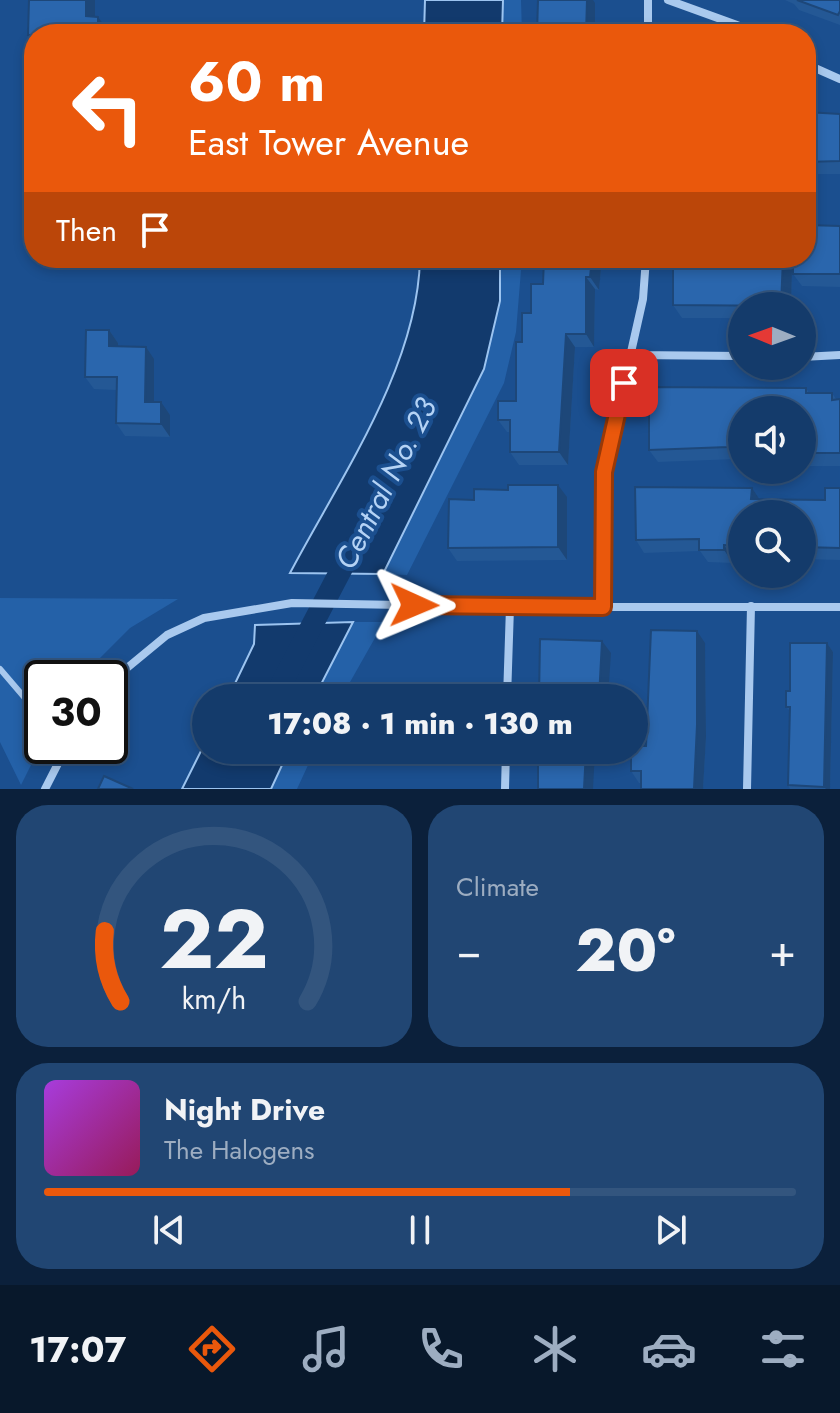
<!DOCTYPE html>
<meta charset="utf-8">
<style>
:root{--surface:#143b6b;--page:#214673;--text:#f1f3f6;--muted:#9dadc1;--line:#33557e;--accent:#ea580c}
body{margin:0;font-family:Jost,sans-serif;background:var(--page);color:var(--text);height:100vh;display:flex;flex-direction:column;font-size:30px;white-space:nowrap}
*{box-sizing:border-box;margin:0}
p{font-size:26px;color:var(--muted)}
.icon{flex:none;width:44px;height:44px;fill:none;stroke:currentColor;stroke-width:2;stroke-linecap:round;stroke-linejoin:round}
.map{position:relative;height:789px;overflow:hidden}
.drawer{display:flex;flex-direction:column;gap:16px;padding:16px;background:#0b203b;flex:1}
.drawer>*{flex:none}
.guide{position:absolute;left:24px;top:24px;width:792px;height:244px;border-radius:32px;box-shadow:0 4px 12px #0003,0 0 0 2px var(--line);background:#ea580c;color:#fff;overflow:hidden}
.needle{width:52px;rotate:271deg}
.fabs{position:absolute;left:728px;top:292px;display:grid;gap:16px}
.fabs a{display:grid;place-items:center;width:88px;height:88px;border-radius:50%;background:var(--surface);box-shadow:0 4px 12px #0003,0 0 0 2px var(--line);font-size:40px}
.speed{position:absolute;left:24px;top:660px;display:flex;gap:16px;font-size:40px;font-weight:700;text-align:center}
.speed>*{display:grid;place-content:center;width:104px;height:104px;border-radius:50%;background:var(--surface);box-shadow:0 4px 12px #0003,0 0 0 2px var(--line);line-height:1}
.speed .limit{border:4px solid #111;border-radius:12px;background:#fff;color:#111}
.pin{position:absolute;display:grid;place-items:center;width:68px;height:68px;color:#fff;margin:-34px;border-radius:16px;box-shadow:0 4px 12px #0006}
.me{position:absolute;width:88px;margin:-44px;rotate:91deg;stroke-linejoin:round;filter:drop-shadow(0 0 6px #0008)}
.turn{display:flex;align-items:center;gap:28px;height:168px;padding:0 32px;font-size:36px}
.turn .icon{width:104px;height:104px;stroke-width:2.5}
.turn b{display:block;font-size:56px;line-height:68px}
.then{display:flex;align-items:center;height:76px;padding:0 32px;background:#0003;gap:16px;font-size:30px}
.big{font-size:60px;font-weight:800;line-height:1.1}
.drawer .card{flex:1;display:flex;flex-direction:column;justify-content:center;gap:12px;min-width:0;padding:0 28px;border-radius:32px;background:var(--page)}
.drawer .dial{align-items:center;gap:0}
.dial svg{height:208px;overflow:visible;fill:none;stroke:var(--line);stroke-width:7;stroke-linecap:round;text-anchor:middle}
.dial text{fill:var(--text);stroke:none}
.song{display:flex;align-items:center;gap:24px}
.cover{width:96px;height:96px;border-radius:12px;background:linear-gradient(135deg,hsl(280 70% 55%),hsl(330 70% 35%))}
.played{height:8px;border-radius:4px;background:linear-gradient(90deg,var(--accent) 70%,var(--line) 70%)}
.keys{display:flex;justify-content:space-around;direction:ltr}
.heat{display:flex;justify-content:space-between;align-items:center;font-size:44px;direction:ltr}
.drawer .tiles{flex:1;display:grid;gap:16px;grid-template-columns:1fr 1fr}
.card:last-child{grid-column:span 2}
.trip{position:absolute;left:192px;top:684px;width:456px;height:80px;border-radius:40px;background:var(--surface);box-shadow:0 4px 12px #0003,0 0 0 2px var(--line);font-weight:800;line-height:80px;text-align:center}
.tabs{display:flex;height:128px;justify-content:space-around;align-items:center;background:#08182b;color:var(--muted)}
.tabs .icon{width:56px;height:56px}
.tabs .selected{color:var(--accent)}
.tabs b{font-size:36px;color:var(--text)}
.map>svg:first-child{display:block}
</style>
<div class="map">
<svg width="840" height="789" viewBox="0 0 840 789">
<rect width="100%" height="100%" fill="#1b4f8f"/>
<path fill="#2461a8" d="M 503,0 L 521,0 L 522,34 L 502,34 Z
M 500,258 L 522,258 L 516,332 L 504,383 L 407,575 L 383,574 L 484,369 L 500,301 Z
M 0,598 L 178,599 L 130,628 L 80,678 L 42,678 L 42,743 L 21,785 L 0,742 Z
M 353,622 L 384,622 L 341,698 L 314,698 Z
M 289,750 L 315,750 L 297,789 L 271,789 Z"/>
<path fill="#123a6d" stroke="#9cc4f0" stroke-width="2" d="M 425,0 L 503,0 L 502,34 L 424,34 Z
M 420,258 L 500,258 L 500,301 L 484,369 L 383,574 L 290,573 C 340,478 418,367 420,258 Z
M 353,622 L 314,698 L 228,698 L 254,644 L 255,625 Z
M 206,741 L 206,750 L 289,750 L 271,789 L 182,789 Z"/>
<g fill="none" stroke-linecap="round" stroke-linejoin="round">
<path stroke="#123a6d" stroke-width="22" d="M 274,698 L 353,547"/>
<path stroke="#a9c9ee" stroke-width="6" d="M 0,669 L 42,718"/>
<path stroke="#a9c9ee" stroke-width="8" d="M 668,0 L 737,25 L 752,34
M 648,34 L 648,0
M 806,64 L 840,79
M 632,355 L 742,356
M 802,357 L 840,355
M 603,607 L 604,472 L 643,299 L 646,258
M 110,682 L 167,635 L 204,618 L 292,603 L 510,607 L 840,607
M 507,698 L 510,607
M 45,789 L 67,746
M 505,789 L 506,750
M 747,789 L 751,606"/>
</g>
<path fill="#245895" d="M 785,0 L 840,0 L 840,25 L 799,10 L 794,4 Z
M 806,112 L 840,114 L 840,174 L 806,174 Z
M 840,226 L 840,287 L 802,286 L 793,274 Z
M 602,258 L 599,290 L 595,289 L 594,347 L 575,347 L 568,465 L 519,465 L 510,452 L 510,432 L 507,432 L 498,420 L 516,401 L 531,313 L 543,284 Z
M 792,270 L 791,306 L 742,306 L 742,318 L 682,318 L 673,305 Z
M 109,330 L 118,343 L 118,346 L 154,359 L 154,402 L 170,415 L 170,437 L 125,436 L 116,423 L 116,390 L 94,389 L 85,377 Z
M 649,387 L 806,388 L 809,393 L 832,393 L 836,399 L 840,399 L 840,466 L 802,466 L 802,410 L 742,410 L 742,450 L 737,450 L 737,459 L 658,462 L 649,450 Z
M 840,488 L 840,560 L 802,559 L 802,514 L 742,514 L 742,558 L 733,558 L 733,563 L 708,562 L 700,551 L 644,553 L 636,540 L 760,499 L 825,500 Z
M 567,497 L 567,560 L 457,561 L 448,548 L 474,500 Z
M 705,643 L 706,737 L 703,789 L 641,789 L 641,783 L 639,783 L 631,771 Z
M 827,643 L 833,652 L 830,789 L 790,789 L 788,785 L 790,711 L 786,707 L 790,691 Z
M 398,750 L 461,750 L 461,762 L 406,762 Z"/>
<path fill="#1d4779" d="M 86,0 L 95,0 L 95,29 L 86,16 Z
M 587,0 L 593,0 L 595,3 L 595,34 L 586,34 Z
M 98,17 L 107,29 L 107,34 L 98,34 Z
M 592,258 L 602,258 L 599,290 L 590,277 Z
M 783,258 L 792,270 L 791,306 L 782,306 Z
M 586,277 L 595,289 L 594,347 L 586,334 Z
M 109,330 L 118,343 L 118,358 L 109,346 Z
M 566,334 L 575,347 L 568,465 L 559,452 Z
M 146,347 L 154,359 L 154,414 L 145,402 Z
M 161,402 L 170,415 L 170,437 L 161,424 Z
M 728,437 L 737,450 L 737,459 L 728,447 Z
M 558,485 L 567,497 L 567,560 L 558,547 Z
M 752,488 L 760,500 L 751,499 Z
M 724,545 L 733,558 L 733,563 L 724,550 Z
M 697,631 L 705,643 L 706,737 L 703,789 L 694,789 Z
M 602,641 L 611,653 L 608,698 L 599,698 Z
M 827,643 L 833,652 L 830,789 L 826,789 L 824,787 Z
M 452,750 L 461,750 L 461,762 Z
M 586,750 L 595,750 L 593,789 L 584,789 Z"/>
<path fill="#2a66ad" stroke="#1d4779" stroke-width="2" d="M 29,0 L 86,0 L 86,16 L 98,17 L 98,34 L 28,35 Z
M 538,0 L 587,0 L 586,34 L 537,34 Z
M 797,0 L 840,0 L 840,11 L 838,15 Z
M 806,112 L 840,114 L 840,161 L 806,162 Z
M 806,225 L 840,226 L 840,274 L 793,274 L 793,258 L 806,258 Z
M 544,258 L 592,258 L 590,277 L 586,277 L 586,334 L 566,334 L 559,452 L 510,452 L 510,420 L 498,420 L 498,401 L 516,401 L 516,342 L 522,342 L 522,313 L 531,313 L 531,284 L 543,284 Z
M 673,258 L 783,258 L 781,306 L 673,305 Z
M 86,330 L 109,330 L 109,346 L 146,347 L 145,402 L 161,402 L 161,424 L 116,423 L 117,377 L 85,377 Z
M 649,387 L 806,388 L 806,393 L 832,393 L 832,400 L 840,399 L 840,453 L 802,453 L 802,410 L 742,410 L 742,437 L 728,437 L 728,447 L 649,450 Z
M 508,485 L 558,485 L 558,547 L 448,548 L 449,499 L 474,500 L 474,489 L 508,490 Z
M 635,487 L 752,488 L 751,499 L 825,500 L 825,488 L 840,488 L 840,548 L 802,547 L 802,514 L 742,514 L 742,546 L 724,545 L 724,550 L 699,550 L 699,539 L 636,540 Z
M 651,630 L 697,631 L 697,725 L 694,789 L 641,789 L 641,771 L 631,771 L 631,750 L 634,750 L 634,746 L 646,746 Z
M 540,639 L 602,641 L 599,698 L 539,698 Z
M 790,643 L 827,643 L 824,787 L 788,785 L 790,707 L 786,707 L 786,691 L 790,691 Z
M 538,750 L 586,750 L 584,789 L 538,789 Z
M 104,776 L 133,789 L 98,789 Z"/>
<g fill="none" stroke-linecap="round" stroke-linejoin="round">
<defs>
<path id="route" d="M 414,605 L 603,607 L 604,472 L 624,383"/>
</defs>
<use href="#route" stroke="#983908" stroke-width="20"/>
<use href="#route" stroke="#ea580c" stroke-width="14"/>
</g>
<g text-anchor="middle" stroke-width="8" stroke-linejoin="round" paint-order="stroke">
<g font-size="30" font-style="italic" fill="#b5d3f5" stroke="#1b4f8f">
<text transform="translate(386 484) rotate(-63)" y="10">Central No. 23</text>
</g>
</g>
</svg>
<div class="fabs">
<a><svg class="needle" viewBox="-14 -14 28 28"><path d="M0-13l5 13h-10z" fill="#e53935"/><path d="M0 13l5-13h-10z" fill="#9dadc1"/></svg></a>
<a><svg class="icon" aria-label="sound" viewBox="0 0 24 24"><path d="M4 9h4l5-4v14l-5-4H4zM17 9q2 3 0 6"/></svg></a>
<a><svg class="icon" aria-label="search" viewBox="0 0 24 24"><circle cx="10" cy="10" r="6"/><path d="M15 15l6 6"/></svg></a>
</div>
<div class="speed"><div class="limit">30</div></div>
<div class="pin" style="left:624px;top:383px;background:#d93025"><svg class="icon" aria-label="arrive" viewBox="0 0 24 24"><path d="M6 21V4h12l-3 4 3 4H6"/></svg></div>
<svg class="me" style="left:414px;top:605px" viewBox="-20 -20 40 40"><path d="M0-17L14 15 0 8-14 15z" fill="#ea580c" stroke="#fff" stroke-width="4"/></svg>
<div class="trip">17:08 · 1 min · 130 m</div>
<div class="guide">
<div class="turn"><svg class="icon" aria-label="left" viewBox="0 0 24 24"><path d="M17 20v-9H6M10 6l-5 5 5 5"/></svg><div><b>60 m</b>East Tower Avenue</div></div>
<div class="then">Then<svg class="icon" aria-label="arrive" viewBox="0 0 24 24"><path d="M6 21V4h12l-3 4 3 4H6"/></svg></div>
</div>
</div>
<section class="drawer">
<div class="tiles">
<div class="card dial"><svg viewBox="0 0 100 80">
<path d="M14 69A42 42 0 1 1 86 69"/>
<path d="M14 69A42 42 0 0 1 8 42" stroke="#ea580c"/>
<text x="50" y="56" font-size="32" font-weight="700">22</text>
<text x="50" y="72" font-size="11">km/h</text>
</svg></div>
<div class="card"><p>Climate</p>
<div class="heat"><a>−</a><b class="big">20°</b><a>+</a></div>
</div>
<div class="card">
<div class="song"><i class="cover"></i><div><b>Night Drive</b><p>The Halogens</p></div></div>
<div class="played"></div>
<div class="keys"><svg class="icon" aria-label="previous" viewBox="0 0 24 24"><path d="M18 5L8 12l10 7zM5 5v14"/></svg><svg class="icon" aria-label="pause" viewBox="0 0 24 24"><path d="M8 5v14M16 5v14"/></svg><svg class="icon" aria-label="next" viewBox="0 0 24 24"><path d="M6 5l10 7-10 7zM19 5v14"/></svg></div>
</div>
</div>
</section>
<nav class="tabs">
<b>17:07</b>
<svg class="icon selected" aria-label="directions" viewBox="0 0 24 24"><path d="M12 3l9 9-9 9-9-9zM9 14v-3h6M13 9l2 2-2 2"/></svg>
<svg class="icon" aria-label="music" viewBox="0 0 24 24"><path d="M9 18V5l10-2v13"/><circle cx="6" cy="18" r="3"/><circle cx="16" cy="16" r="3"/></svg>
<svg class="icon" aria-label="phone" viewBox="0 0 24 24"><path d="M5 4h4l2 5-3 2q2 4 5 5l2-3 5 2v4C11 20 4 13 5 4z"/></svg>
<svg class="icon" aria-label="climate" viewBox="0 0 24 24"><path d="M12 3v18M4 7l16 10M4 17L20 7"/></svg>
<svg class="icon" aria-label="car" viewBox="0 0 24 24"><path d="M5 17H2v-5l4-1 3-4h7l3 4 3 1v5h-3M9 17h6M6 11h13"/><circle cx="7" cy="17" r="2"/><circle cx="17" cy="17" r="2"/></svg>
<svg class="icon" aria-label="filters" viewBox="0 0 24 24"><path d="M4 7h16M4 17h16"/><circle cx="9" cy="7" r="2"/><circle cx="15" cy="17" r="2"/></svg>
</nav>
